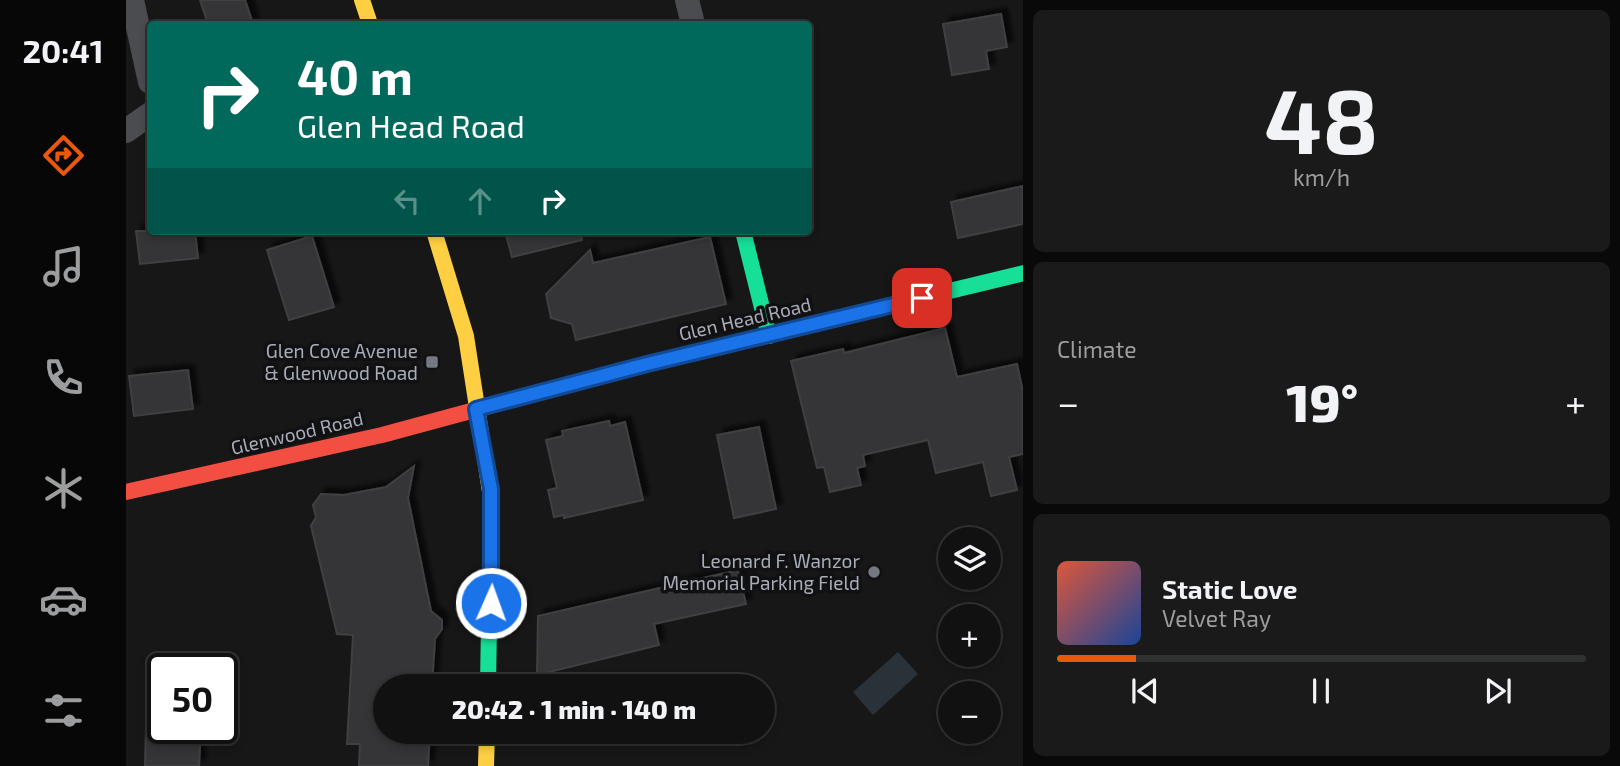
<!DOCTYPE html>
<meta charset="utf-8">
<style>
:root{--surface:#111;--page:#1a1a1a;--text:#f1f3f6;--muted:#9c9d9f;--line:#303131;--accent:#ea580c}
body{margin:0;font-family:"Exo 2",sans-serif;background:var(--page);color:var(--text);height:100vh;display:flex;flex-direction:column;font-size:26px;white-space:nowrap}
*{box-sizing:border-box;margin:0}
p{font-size:23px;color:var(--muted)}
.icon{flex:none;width:38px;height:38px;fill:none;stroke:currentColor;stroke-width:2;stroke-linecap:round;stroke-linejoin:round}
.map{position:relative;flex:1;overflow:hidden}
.details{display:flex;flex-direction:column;gap:10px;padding:10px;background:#090909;width:597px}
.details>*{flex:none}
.hud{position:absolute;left:21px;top:21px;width:665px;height:214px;border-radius:7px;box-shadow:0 4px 10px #0003,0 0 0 2px var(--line);background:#00695c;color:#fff;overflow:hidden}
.tools{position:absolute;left:812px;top:527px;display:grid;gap:14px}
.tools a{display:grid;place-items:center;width:63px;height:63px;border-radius:50%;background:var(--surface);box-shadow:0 4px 10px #0003,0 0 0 2px var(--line);font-size:35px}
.speed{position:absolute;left:21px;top:653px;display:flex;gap:14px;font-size:35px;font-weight:700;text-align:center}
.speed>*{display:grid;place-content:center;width:91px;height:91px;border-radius:50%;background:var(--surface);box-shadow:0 4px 10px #0003,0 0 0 2px var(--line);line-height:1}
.speed .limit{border:4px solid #111;border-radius:10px;background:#fff;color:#111}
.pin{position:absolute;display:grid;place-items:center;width:60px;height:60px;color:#fff;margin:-30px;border-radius:14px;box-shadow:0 4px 10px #0006}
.me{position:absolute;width:77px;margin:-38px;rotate:2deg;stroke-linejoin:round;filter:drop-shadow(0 0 5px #0008)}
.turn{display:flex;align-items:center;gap:24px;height:147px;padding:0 35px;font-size:32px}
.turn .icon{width:91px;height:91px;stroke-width:2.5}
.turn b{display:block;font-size:49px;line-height:60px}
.lanes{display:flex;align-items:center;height:66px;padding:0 35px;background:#0003;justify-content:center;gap:35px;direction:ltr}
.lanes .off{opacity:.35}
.big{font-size:52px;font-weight:800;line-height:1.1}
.details .tile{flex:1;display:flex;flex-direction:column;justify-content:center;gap:10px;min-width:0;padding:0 24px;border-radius:10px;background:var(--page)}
.details .dial{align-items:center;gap:0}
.dial b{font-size:91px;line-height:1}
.song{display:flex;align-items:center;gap:21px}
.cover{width:84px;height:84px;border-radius:10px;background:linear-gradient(135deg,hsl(10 70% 55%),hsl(220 70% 35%))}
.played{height:7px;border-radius:4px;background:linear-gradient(90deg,var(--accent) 15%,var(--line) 15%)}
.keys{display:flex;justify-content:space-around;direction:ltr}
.heat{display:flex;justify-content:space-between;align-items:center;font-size:38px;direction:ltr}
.trip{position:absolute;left:247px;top:674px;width:402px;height:70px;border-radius:35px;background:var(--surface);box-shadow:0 4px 10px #0003,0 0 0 2px var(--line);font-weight:800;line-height:70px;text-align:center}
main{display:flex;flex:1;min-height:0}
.dock{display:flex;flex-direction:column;width:126px;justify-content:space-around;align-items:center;background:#070707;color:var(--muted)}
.dock .icon{width:49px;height:49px}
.dock .active{color:var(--accent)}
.dock b{font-size:32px;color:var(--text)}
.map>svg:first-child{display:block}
</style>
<main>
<nav class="dock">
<b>20:41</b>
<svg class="icon active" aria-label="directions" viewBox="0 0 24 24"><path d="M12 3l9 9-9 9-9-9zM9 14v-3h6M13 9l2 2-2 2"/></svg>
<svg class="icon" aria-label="music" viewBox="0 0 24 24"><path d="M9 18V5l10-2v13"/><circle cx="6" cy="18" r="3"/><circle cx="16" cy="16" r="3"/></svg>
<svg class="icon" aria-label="phone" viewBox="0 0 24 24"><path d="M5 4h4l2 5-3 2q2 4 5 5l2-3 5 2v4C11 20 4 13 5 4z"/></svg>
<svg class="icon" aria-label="climate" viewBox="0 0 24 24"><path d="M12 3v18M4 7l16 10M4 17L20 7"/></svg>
<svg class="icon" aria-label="car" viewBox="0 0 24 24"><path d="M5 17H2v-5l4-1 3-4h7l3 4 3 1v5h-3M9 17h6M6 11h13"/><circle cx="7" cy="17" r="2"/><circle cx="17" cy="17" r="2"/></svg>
<svg class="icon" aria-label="filters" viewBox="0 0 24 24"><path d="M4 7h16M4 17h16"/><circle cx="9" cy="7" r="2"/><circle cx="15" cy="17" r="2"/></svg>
</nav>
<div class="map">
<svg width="898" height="766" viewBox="0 0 898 766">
<defs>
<filter id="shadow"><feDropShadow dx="6" dy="-6" stdDeviation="2" flood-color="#0009"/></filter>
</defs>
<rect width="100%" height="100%" fill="#171717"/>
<path fill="#2a3239" d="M 772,652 L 792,674 L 747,715 L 727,692 Z"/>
<path fill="#343537" stroke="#3f4043" stroke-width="2" filter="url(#shadow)" d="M 74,0 L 119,0 L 127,24 L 82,24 Z
M 875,14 L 881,47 L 860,51 L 863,69 L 826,75 L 817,24 Z
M 897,186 L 897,224 L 832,238 L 825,202 Z
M 10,231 L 69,231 L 72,258 L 14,264 Z
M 379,231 L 455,231 L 456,240 L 386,257 Z
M 186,236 L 208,307 L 163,320 L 141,250 Z
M 584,237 L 600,304 L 450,340 L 446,324 L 425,318 L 420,294 L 464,250 L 467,263 Z
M 819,328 L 831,377 L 891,364 L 897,392 L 897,454 L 883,457 L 891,490 L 865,496 L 857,462 L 810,473 L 802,440 L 737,455 L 739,466 L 731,468 L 735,485 L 704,492 L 698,467 L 691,468 L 665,361 L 717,349 L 718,353 Z
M 62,370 L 67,409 L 8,416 L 3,376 Z
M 483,421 L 484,426 L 499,422 L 517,500 L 438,518 L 438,515 L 428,517 L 422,490 L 431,488 L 420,440 L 437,436 L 436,431 Z
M 633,427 L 650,509 L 608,518 L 591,435 Z
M 288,466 L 282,498 L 305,611 L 316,620 L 316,629 L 309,639 L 306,686 L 259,686 L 259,732 L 304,732 L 302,766 L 233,766 L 234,744 L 221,744 L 227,635 L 211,634 L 185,526 L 190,517 L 187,505 L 195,494 L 218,495 L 260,487 Z
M 612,570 L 620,604 L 528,624 L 533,645 L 411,675 L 412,616 Z
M 20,728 L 75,728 L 73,766 L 19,766 Z"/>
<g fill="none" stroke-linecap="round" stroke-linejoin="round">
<path stroke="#4b4c50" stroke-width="24" d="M 6,0 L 24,82
M 561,0 L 567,24
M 0,131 L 24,114"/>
<path stroke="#16e098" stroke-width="16" d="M 617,231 L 643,336
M 356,408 L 521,364 L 898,273
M 362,686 L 365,498"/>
<path stroke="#ffcf43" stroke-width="16" d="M 236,0 L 244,24
M 308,231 L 340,336 L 365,498
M 360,766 L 361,732"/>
<path stroke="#f24e42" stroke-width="16" d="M 0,492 L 256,435 L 356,408"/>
</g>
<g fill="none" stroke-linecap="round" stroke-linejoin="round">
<defs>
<path id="route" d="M 365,603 L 365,489 L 350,409 L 521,364 L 796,298"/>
</defs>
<use href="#route" stroke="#114b97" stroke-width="18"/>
<use href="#route" stroke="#1a73e8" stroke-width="12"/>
</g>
<g fill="#757880" stroke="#111113" stroke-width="2.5">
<rect x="299" y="355" width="14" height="14" rx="3.5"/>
<circle cx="748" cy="572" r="7"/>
</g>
<g text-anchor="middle" stroke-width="7" stroke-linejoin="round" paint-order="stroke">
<g font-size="19" fill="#a8adb8" stroke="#111113">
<text transform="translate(619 319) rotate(-13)" y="7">Glen Head Road</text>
<text transform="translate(171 433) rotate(-13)" y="7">Glenwood Road</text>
</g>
<g font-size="19" fill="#a8adb8" stroke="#111113" text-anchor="end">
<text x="292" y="358">Glen Cove Avenue<tspan x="292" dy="22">&amp; Glenwood Road</tspan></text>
<text x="734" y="568">Leonard F. Wanzor<tspan x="734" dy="22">Memorial Parking Field</tspan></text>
</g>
</g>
</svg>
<div class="tools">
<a><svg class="icon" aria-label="layers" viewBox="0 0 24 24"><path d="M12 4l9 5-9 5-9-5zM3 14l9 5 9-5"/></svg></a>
<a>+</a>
<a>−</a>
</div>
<div class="speed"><div class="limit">50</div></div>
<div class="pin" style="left:796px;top:298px;background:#d93025"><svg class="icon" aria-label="arrive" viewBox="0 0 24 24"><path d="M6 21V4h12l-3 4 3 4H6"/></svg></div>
<svg class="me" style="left:365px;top:603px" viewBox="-20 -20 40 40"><circle r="17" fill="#1a73e8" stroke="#fff" stroke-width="3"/><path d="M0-11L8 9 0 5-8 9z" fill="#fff"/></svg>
<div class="trip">20:42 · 1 min · 140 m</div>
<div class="hud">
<div class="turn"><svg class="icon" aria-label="right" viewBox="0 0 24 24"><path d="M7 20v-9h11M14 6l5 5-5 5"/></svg><div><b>40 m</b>Glen Head Road</div></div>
<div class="lanes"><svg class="icon off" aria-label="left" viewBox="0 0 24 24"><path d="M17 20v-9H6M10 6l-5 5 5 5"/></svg><svg class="icon off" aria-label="ahead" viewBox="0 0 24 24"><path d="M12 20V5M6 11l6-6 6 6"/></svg><svg class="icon" aria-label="right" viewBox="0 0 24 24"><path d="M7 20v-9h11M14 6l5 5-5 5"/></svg></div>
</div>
</div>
<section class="details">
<div class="tile dial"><b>48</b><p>km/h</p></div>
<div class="tile"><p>Climate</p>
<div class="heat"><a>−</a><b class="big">19°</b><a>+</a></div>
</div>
<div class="tile">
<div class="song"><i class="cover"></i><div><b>Static Love</b><p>Velvet Ray</p></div></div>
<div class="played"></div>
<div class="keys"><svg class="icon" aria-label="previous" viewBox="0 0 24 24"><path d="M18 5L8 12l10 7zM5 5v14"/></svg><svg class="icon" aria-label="pause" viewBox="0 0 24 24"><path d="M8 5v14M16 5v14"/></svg><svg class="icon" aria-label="next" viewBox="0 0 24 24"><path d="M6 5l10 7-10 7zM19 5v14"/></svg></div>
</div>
</section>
</main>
